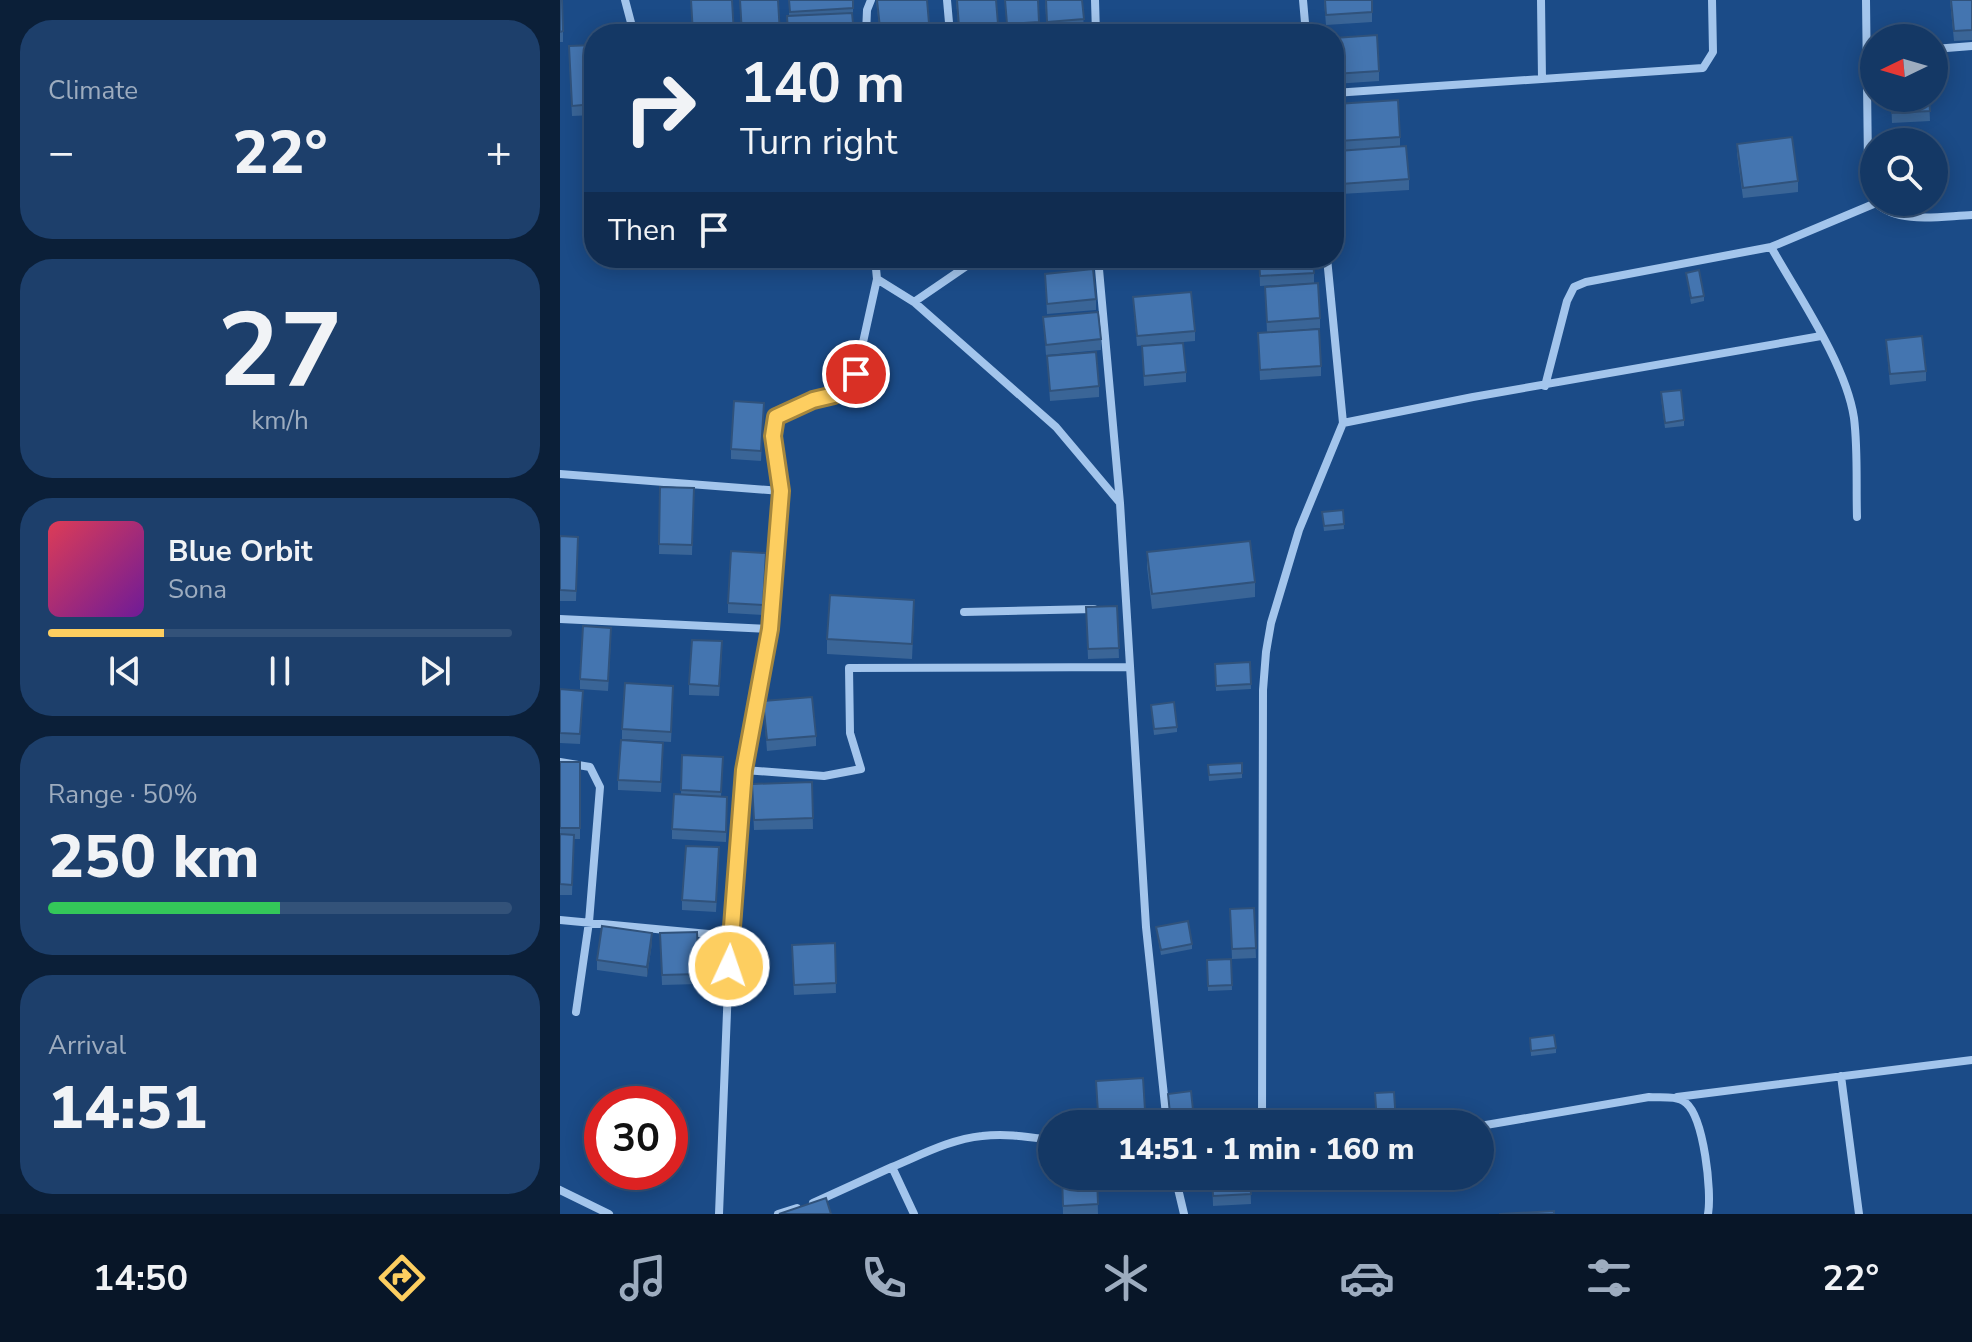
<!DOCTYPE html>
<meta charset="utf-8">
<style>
:root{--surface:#143865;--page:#1d3f6b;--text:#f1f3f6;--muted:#9dacbf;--line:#335279;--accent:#fdce60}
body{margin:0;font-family:"Nunito Sans",sans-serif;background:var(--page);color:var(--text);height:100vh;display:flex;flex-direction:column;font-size:30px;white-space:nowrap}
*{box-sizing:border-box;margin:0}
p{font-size:26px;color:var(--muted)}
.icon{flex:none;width:44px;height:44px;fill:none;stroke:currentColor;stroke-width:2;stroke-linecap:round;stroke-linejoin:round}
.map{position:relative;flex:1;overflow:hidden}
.side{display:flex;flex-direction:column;gap:20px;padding:20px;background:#0b1f38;width:560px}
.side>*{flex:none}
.banner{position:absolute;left:24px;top:24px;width:760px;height:244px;border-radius:32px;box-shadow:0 4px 20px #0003,0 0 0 2px var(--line);background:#143865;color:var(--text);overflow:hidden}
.needle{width:52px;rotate:265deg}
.buttons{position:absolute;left:1300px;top:24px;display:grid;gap:16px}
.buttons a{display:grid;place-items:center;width:88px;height:88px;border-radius:50%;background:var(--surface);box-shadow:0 4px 20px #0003,0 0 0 2px var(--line);font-size:40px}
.speed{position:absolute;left:24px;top:1086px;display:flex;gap:16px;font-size:40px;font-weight:700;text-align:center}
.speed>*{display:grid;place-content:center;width:104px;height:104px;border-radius:50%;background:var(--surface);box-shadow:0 4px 20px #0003,0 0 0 2px var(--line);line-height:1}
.speed .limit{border:12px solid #d22;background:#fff;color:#111}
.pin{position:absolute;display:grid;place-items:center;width:68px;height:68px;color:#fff;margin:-34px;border:4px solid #fff;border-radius:50%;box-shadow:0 2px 8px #0007}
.me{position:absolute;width:88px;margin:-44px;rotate:3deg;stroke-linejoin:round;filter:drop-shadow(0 0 6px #0008)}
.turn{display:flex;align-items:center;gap:28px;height:168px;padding:0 24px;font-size:36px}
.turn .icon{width:104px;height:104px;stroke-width:2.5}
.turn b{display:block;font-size:56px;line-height:68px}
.then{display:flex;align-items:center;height:76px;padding:0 24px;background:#0003;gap:16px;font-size:30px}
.big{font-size:60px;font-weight:800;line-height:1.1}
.side .card{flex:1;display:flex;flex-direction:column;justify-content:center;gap:12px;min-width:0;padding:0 28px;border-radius:32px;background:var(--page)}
.side .dial{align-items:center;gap:0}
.dial b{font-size:104px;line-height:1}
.song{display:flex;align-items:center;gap:24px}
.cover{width:96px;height:96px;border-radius:12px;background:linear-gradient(135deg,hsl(350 70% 55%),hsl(280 70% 35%))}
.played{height:8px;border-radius:4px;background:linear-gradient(90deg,var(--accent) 25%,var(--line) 25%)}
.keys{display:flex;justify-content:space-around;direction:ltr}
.heat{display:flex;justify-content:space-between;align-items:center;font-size:44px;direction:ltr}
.charge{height:12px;border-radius:6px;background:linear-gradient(90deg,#34c759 50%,var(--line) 0)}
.trip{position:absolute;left:478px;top:1110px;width:456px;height:80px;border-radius:40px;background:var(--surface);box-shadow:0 4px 20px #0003,0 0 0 2px var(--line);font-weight:800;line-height:80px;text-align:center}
.tab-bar{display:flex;height:128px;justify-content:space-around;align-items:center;background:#081628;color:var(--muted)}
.tab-bar .icon{width:56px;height:56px}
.tab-bar .current{color:var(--accent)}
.tab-bar b{font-size:36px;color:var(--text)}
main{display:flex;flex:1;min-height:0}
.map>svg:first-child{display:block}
</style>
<main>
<section class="side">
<div class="card"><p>Climate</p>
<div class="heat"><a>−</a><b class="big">22°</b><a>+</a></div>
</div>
<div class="card dial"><b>27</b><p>km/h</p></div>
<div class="card">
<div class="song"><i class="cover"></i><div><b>Blue Orbit</b><p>Sona</p></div></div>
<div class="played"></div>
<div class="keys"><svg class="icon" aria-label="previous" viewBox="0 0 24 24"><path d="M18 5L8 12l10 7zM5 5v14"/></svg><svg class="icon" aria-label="pause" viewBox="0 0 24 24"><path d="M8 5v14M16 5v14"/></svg><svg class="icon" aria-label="next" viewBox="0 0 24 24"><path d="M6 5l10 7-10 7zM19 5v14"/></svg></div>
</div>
<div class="card"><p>Range · 50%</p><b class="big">250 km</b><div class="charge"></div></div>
<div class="card"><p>Arrival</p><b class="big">14:51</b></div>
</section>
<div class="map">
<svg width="1412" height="1214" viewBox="0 0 1412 1214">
<rect width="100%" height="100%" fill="#1b4b87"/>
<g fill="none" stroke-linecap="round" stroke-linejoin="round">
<path stroke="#a3c5ec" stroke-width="8" d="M 65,0 L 74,34
M 387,0 L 390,34
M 535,0 L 536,34
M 743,0 L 746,34
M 1306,0 L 1308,165 L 1314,198
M 306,34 L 307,10 L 311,0
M 1374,49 L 1412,46
M 982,79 L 1143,68 L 1153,52 L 1152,0
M 774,93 L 982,79 L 981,0
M 1315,202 C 1339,225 1381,216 1412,215
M 1211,247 C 1238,295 1286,364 1294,418 C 1298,450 1296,485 1297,517
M 315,258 L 317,279 L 354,302 L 496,427 L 560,503 L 586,927 L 607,1124
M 538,258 L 560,503
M 354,302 L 411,263 L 523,258
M 985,386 L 1007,301 L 1014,287 L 1026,282 L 1211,247 L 1316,203
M 783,423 L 913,397 L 1261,336
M 0,474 L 221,491 L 213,436 L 216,417 L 253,400 L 274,395 L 296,374 L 317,279
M 404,612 L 534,609
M 0,619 L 210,629 L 184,770 L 170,936
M 210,629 L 221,491
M 0,762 L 30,767 L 40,787 L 29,922 L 16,1012
M 184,770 L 264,776 L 301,769 L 290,733 L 289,668 L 568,667
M 0,920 L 170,936 L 159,1214
M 1281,1076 L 1299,1214
M 1117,1097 L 1412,1060
M 702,1124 L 703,690 L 706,652 L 711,623 L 739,530 L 783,423 L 767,258
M 920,1126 L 1089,1097 C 1100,1098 1117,1095 1126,1103 C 1144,1118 1152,1192 1148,1214
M 332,1167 C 361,1155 391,1139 422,1136 C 446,1133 469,1137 492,1140
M 615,1176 L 624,1214
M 0,1190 L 49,1214
M 253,1203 L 332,1167 L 354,1214
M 218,1214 L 237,1208"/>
</g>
<path fill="#3a6597" d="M 0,0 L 3,31 L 3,42 L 0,42 Z
M 229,0 L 293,0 L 293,18 L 229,16 Z
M 316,0 L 367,0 L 369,33 L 320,34 Z
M 396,0 L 436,0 L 438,34 L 399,34 Z
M 445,0 L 478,0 L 479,32 L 447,34 Z
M 485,0 L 522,0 L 524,29 L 487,32 Z
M 764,0 L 812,0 L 812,22 L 766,25 Z
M 1390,0 L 1412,0 L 1412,40 L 1394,41 Z
M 774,38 L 819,71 L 819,81 L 774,84 Z
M 34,45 L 34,115 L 12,116 L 9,57 Z
M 1331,98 L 1369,98 L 1370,121 L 1332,123 Z
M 776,104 L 840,137 L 840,147 L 849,179 L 849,190 L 781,194 Z
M 1177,144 L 1238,181 L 1238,192 L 1183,198 L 1177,154 Z
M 699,258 L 754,273 L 754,283 L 700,286 Z
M 1126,273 L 1144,296 L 1144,301 L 1131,304 Z
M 485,274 L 536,299 L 536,310 L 487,314 Z
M 705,287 L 760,318 L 760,328 L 713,332 L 761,366 L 761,376 L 700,380 L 698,333 L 707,332 Z
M 573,297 L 635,331 L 635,341 L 577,346 Z
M 483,317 L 541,339 L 541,350 L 486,355 Z
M 1326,340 L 1366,371 L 1366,381 L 1330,385 Z
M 582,346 L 626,372 L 626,382 L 584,386 Z
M 487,356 L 539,386 L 539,397 L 490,401 Z
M 1101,398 L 1124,420 L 1124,426 L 1105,428 Z
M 204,403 L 201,461 L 171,459 L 171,449 Z
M 100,487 L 134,488 L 132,555 L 99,554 Z
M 783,510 L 784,529 L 764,531 L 762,512 Z
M 0,536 L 18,537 L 16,601 L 0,601 Z
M 587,552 L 695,582 L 695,597 L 592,609 L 587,567 Z
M 206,553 L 203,615 L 168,613 L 168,603 Z
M 557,606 L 559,658 L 528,659 L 526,607 Z
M 354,615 L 352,659 L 267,654 L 267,639 Z
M 51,638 L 48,691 L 20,689 L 20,679 Z
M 162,651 L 159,696 L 129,695 L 129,684 Z
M 690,662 L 691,689 L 656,691 L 655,664 Z
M 0,689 L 23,691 L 20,744 L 0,743 Z
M 113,696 L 111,742 L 62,739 L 62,729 Z
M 203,701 L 256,736 L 256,746 L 207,751 Z
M 591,705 L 617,727 L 617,732 L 594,735 Z
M 103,753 L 101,792 L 58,790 L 58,780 Z
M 122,755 L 163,757 L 161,797 L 167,807 L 166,842 L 112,839 L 112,829 L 121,794 Z
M 0,762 L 20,762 L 20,839 L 14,839 L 12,895 L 0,895 Z
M 682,763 L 682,778 L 649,781 L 648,765 Z
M 252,782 L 253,829 L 194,830 L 192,784 Z
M 159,858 L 156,912 L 122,910 L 122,900 Z
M 694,908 L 696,958 L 672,959 L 670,909 Z
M 596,927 L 632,944 L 632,949 L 601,955 Z
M 137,932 L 139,984 L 102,985 L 100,933 Z
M 92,943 L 87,977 L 37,970 L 37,960 Z
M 275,943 L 276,993 L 234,995 L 232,955 Z
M 671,959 L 672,990 L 648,991 L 647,960 Z
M 970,1038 L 996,1048 L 996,1053 L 971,1056 Z
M 536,1081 L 585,1110 L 585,1120 L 538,1123 Z
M 608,1099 L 633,1110 L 633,1116 L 610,1119 Z
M 502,1176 L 537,1176 L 538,1214 L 503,1214 Z
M 652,1176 L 690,1176 L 691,1204 L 653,1206 Z"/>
<path fill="#30527b" d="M 92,933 L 92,943 L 87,977 L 87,967 Z"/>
<path fill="#4475b0" stroke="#30527b" stroke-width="2" d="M 0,0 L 2,0 L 3,31 L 0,32 Z
M 131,0 L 172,0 L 174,34 L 133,34 Z
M 180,0 L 218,0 L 220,34 L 182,34 Z
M 229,0 L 293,0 L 293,8 L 230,12 Z
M 317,0 L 367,0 L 369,23 L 320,28 Z
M 397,0 L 436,0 L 438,24 L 399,27 Z
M 445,0 L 478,0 L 479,22 L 447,24 Z
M 486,0 L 522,0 L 524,19 L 487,22 Z
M 765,0 L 812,0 L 812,12 L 766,15 Z
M 1391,0 L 1412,0 L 1412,30 L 1394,31 Z
M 292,13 L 294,34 L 228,34 L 227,16 Z
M 817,35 L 819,71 L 774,74 L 774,38 Z
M 34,45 L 34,104 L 12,106 L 9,46 Z
M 1332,98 L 1369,98 L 1370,111 L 1332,113 Z
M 838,100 L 840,137 L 779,141 L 776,104 Z
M 1364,134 L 1364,142 L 1316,142 L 1316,138 Z
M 1232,137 L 1238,181 L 1183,188 L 1177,144 Z
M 846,146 L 849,179 L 781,184 L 778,151 Z
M 699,258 L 753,258 L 754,273 L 700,276 Z
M 533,269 L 536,299 L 487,304 L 485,274 Z
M 1139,270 L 1144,296 L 1131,298 L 1126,273 Z
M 758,283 L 760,318 L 707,322 L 705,287 Z
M 631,292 L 635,331 L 577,336 L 573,297 Z
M 538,312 L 541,339 L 486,345 L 483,317 Z
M 759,329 L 761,366 L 700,370 L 698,333 Z
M 1362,336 L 1366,371 L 1330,374 L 1326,340 Z
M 623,343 L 626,372 L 584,376 L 582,346 Z
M 536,352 L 539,386 L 490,391 L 487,356 Z
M 1121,390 L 1124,420 L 1105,423 L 1101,392 Z
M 174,401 L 204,403 L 201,451 L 171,449 Z
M 100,487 L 134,488 L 132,545 L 99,544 Z
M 783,510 L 784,524 L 764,526 L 762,512 Z
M 0,536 L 18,537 L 16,591 L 0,590 Z
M 690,541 L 695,582 L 592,594 L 587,552 Z
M 171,551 L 206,553 L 203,605 L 168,603 Z
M 270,595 L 354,600 L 352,644 L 267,639 Z
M 557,606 L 559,648 L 528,649 L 526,607 Z
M 23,626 L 51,628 L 48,681 L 20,679 Z
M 132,640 L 162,641 L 159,686 L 129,684 Z
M 690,662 L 691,684 L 656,686 L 655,664 Z
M 65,683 L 113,686 L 111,732 L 62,729 Z
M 0,689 L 23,691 L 20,734 L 0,733 Z
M 252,697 L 256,736 L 207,740 L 203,701 Z
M 614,702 L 617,727 L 594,729 L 591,705 Z
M 61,740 L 103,743 L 101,782 L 58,780 Z
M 122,755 L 163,757 L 161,792 L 121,790 Z
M 0,762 L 20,762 L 20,828 L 0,828 Z
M 682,763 L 682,773 L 649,775 L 648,765 Z
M 252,782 L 253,818 L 194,820 L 192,784 Z
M 114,794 L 167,797 L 166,832 L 112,829 Z
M 0,834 L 14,835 L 12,885 L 0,884 Z
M 126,846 L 159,847 L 156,902 L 122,900 Z
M 694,908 L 696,948 L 672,949 L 670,909 Z
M 628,921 L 632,944 L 601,950 L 596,927 Z
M 42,926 L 92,933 L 87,967 L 37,960 Z
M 137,932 L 139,974 L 102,975 L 100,933 Z
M 275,943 L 276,983 L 234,985 L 232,945 Z
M 671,959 L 672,985 L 648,986 L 647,960 Z
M 994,1035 L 996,1048 L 971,1051 L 970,1038 Z
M 583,1078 L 585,1110 L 538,1113 L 536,1081 Z
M 631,1091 L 633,1110 L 610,1113 L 608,1094 Z
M 834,1092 L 836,1122 L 817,1123 L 815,1093 Z
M 502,1176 L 537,1176 L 538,1204 L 503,1206 Z
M 652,1176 L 690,1176 L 691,1194 L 653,1196 Z
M 266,1198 L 271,1214 L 219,1214 Z
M 994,1211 L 994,1214 L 939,1214 Z"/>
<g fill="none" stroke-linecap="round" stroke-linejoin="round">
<defs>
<path id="route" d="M 169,966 L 184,770 L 210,629 L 221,491 L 213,436 L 216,417 L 253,400 L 274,395 L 296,374"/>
</defs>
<use href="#route" stroke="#a4863e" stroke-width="20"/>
<use href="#route" stroke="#fdce60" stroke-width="14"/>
</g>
</svg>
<div class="buttons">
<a><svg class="needle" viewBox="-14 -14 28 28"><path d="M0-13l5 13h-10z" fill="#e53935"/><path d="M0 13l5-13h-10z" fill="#9dacbf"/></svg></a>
<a><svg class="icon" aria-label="search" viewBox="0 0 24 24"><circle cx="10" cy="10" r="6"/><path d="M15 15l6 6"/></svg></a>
</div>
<div class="speed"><div class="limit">30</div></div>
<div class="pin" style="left:296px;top:374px;background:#d93025"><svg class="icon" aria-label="arrive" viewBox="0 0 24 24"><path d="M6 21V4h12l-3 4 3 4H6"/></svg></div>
<svg class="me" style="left:169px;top:966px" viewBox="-20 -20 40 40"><circle r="17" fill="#fdce60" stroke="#fff" stroke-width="3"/><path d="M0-11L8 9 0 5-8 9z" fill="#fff"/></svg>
<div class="trip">14:51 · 1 min · 160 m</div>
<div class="banner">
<div class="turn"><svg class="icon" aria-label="right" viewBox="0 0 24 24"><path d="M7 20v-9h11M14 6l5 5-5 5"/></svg><div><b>140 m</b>Turn right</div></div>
<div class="then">Then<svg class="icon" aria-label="arrive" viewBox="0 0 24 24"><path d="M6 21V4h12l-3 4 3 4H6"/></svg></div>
</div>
</div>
</main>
<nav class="tab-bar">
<b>14:50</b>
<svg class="icon current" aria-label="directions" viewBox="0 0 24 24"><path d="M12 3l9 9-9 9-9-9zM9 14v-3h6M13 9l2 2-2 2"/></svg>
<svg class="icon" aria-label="music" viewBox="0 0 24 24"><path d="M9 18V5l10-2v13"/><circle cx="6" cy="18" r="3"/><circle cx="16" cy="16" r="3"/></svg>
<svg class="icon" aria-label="phone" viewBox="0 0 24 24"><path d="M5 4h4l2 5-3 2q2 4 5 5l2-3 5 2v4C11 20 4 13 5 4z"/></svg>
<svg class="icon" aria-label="climate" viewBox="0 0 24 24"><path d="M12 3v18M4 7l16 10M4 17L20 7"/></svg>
<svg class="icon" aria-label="car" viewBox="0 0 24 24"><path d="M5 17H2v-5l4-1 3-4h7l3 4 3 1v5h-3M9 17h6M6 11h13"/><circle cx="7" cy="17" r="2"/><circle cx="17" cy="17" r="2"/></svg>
<svg class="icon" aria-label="filters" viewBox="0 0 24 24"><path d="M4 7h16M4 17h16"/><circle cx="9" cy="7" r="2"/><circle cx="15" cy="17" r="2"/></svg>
<b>22°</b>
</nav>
